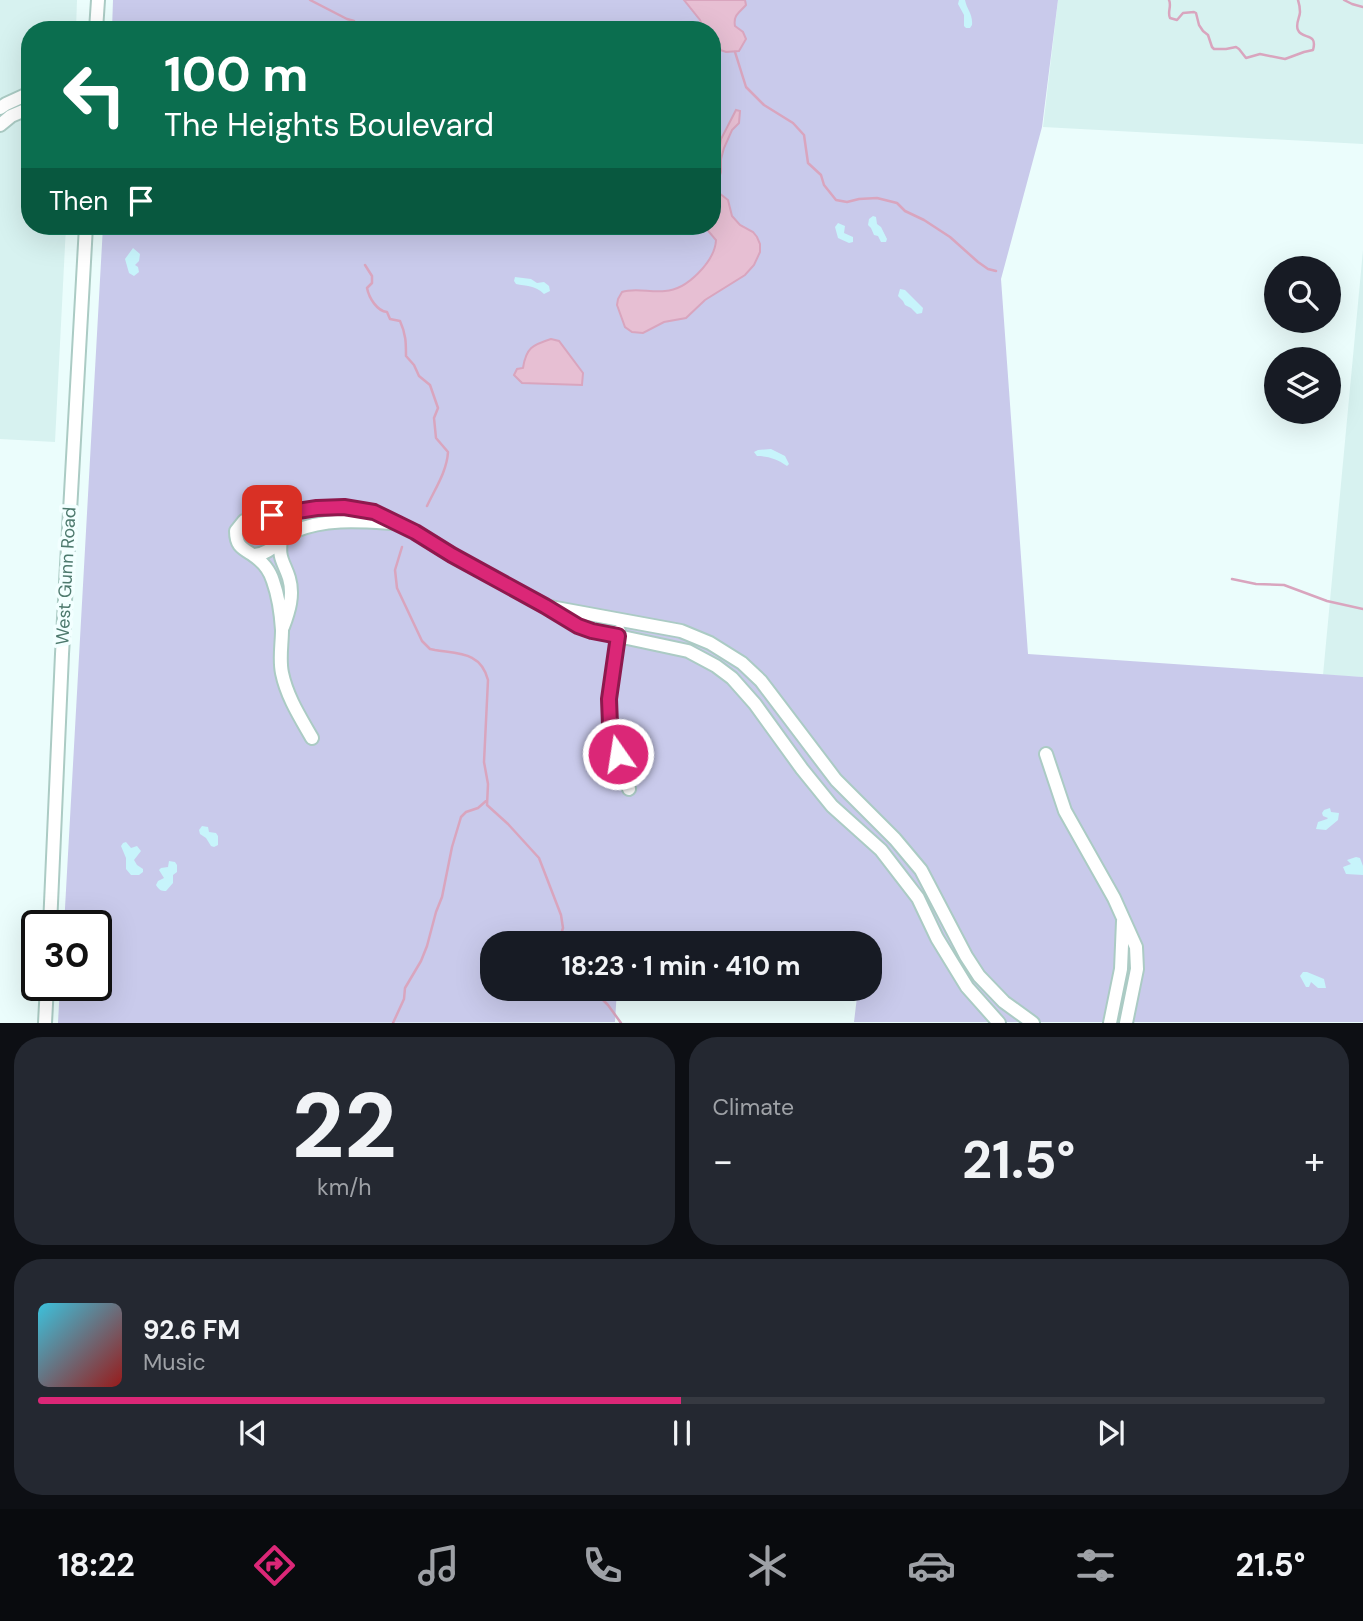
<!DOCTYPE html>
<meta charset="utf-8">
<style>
:root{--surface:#171b24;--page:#242831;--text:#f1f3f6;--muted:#9ea1a6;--line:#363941;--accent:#db2777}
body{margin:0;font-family:"DM Sans",sans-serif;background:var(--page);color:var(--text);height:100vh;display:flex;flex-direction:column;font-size:26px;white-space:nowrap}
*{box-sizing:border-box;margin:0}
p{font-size:23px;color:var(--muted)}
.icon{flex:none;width:38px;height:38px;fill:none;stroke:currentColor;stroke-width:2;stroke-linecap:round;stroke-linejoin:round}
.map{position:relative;height:1023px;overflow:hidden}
.side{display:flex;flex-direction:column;gap:14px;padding:14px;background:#0d0f14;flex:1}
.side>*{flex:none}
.banner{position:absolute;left:21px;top:21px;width:700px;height:214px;border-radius:28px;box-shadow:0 7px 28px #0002;background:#0b6e4f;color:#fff;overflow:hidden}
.controls{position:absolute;left:1264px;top:256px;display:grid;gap:14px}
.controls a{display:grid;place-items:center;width:77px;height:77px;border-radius:50%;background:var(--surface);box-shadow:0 7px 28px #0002;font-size:35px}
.speed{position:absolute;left:21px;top:910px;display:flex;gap:14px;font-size:35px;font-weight:700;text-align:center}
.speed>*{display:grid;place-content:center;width:91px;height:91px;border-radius:50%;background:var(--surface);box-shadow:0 7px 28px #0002;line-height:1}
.speed .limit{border:4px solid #111;border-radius:10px;background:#fff;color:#111}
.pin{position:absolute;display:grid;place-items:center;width:60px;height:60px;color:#fff;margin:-30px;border-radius:14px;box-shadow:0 4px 10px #0006}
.me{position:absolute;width:77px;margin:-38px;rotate:347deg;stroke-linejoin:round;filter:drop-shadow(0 0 5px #0008)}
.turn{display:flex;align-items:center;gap:24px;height:147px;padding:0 28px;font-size:32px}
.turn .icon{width:91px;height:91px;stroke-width:2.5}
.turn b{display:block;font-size:49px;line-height:60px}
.then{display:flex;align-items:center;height:66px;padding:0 28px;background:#0003;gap:14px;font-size:26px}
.big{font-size:52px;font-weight:700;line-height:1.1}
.side .widget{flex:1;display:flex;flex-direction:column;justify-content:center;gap:10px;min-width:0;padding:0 24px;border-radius:28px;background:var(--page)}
.side .dial{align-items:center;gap:0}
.dial b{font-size:91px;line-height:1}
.song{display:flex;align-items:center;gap:21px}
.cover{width:84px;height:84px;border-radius:10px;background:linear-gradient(135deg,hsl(190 70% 55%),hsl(0 70% 35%))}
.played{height:7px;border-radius:4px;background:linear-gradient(90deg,var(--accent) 50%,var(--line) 50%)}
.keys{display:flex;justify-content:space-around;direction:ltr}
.heat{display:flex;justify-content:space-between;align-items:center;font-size:38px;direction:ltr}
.side .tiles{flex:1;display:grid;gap:14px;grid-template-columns:1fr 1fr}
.widget:last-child{grid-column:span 2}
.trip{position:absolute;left:480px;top:931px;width:402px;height:70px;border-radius:28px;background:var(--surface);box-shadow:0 7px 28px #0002;font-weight:700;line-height:70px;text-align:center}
.tabs{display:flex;height:112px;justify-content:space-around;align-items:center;background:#090b0e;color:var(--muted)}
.tabs .icon{width:49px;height:49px}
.tabs .current{color:var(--accent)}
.tabs b{font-size:32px;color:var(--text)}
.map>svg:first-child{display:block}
</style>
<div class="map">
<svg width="1363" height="1023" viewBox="0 0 1363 1023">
<rect width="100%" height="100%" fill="#ebfdfc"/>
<path fill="#d7f2f0" d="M 0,0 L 77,0 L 76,30 L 30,30 L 30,226 L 66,226 L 55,442 L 0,439 Z
M 1058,0 L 1363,0 L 1363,144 L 1043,127 Z
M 1363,250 L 1363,677 L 1323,675 Z"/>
<path fill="#c9caeb" d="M 113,0 L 1058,0 L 1042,127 L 1001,279 L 1028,654 L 1363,677 L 1363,1022 L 854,1022 L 857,997 L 714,989 L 870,989 L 870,943 L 492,943 L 492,989 L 617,989 L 615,1022 L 58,1023 L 60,985 L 96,985 L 96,926 L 64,926 L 103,226 L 712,226 L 712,30 L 112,30 Z"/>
<path fill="#c7f4fb" d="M 959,0 L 965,0 C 967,10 973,14 972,25 L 970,28 L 966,28 L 964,26 L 964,15 L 958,4 Z
M 873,216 L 876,217 L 877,224 L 881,227 L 887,239 L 886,242 L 881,242 L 878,236 L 874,235 L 871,228 L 868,225 L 869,219 Z
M 838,223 L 845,226 L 844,233 L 853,237 L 853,242 L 849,243 L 838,238 L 835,227 Z
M 133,248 L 140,254 L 139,261 L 135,265 L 138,267 L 139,272 L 134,276 L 129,273 L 125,259 Z
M 515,277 L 531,279 L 537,283 L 544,282 L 549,286 L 550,291 L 544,294 C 535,285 526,286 516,284 L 514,281 Z
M 900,289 L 905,290 L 923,308 L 922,313 L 917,314 L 911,308 L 905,305 L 903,301 L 898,296 Z
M 771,449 L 785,456 L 789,464 L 787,466 C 777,459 768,456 757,456 L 754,452 L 758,450 Z
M 1330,808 L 1331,812 L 1339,813 L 1338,820 L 1326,830 L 1316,829 L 1318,822 L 1327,819 L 1328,818 L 1323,816 L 1322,813 L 1324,810 Z
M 202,826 L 208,827 L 209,832 L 216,833 L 218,836 L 218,845 L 214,847 L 211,846 L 206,838 L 200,834 L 199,830 Z
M 126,842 L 131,848 L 137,846 L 141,851 L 134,860 L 137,865 L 143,869 L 143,872 L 139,875 L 131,875 L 126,869 L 126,858 L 121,846 L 123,843 Z
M 1356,857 L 1360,858 L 1363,866 L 1363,875 L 1346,874 L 1343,867 L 1351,864 L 1347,860 Z
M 169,861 L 175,862 L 177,865 L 177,872 L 173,875 L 173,883 L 166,891 C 161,891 159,890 156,885 L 158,881 L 164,878 L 159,870 L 161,868 L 168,867 Z
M 1303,972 L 1307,972 L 1324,979 L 1326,988 L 1318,988 L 1311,982 L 1309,987 L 1306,987 L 1300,976 Z"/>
<path fill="#e7bfd3" stroke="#d9a5be" stroke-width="2" d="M 684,0 L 745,0 L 746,5 C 739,13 733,15 735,26 L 743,32 L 746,39 L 739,51 L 726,52 L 712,47 L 712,30 L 702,30 L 703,28 L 700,20 Z
M 736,110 L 740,111 L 739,123 L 732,130 L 724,148 L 721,159 L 721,172 L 717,185 L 719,193 L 728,200 L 732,216 L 740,225 L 753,232 L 757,237 L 760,244 L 760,252 L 754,265 L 745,275 L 705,300 L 686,318 L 664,322 L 643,333 L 632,332 L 625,327 L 617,305 L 618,299 L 622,292 C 635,287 651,293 665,291 C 687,290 715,261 716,240 L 704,226 L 712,226 L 712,173 L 717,165 L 721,139 Z
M 551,339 L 559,341 L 583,373 L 582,385 L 522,383 L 514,375 L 517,369 L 523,368 C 526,348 532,345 551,339 Z"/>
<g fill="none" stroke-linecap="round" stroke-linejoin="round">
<path stroke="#d9a5be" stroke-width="2.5" d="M 310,0 L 347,19 L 354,21 L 357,30
M 1169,0 C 1172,6 1167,12 1170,18 L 1177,20 L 1183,13 L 1194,12 L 1196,13 L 1199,25 L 1203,31 L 1208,35 L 1212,47 L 1214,49 L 1226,49 L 1236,47 L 1239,49 L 1246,58 L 1260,54 L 1285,59 L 1304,52 L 1313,50 C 1318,32 1302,40 1298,30 C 1295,24 1300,17 1300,12 C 1300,9 1299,3 1298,0
M 1344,0 L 1352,4 L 1363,7
M 735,52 L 746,87 L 764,105 L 793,123 L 804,135 L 808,163 L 821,175 L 824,185 L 836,200 L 847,202 L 859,199 L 877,198 L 897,203 L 905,211 L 924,220 L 950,237 L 978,262 L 988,269 L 996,271
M 608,226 L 609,227 C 631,233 641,233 663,226
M 365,265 L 372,276 L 372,283 L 367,288 C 369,298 377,311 387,312 L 390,319 L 400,321 C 406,334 406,343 406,356 L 414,365 L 419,376 L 430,385 L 438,408 L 434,418 L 436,438 L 448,452 C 447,471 435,489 427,506
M 402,547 L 395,570 L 397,588 L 422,641 L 430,649 L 435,650 C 459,654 481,652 488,680 L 484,762 L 488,784 L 487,805 L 508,824 L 539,858 L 561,915 L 563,928 L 558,943
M 1232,579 L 1256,584 L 1284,585 L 1327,601 L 1363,609
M 592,989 L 608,1005 L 621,1023
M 393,1023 L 404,999 L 405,988 L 421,961 L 427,946 L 436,912 L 442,897 L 452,847 L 461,817 L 466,812 L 478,808 L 486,801"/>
<defs>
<path id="minor" d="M 96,30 L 98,0
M 0,108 L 6,104 L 30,93
M 0,125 L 11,116 L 30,108
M 281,540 C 278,559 284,562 289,578 C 294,595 289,611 283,627
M 253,555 C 270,555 281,538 295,531 C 326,518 360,521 393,523
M 619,631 L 609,699 L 610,725 L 629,789
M 312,738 C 300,717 287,697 282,673 C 279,659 282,644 282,630 C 281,614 278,595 273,581 C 270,571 262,561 253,555 C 242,548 236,546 236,531 L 244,521 L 317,508 L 344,507 L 374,512 L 415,532 L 452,555 L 545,606
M 1046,754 L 1065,811 L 1114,898 L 1136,947 L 1137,969 L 1126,1023
M 50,926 L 62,654 L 86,226
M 45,1023 L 47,985
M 999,1023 L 967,987 L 937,938 L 918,898 L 881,850 L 832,806 L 802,769 L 755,704 L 732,678 L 716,666 L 688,651 L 585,629 L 545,606 L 681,631 L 710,643 L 742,663 L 761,681 L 836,780 L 895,839 L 921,870 L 966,956 L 979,976 L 1004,1002 L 1033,1023
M 1110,1023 L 1121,969 L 1123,921"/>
</defs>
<use href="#minor" stroke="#abcbc4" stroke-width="16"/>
<use href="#minor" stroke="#fff" stroke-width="12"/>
</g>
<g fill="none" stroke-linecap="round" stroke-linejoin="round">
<defs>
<path id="route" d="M 272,515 L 317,508 L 344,507 L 374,512 L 415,532 L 452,555 L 545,606 L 578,626 L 592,631 L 618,636 L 609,699 L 610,725 L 618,754"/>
</defs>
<use href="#route" stroke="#8e194d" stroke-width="18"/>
<use href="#route" stroke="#db2777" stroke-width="12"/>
</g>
<g text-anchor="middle" stroke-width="7" stroke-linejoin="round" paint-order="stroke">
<g font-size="18" fill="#4d796d" stroke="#f2ffff">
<text transform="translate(66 576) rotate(-87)" y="6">West Gunn Road</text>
</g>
</g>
</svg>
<div class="controls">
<a><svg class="icon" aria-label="search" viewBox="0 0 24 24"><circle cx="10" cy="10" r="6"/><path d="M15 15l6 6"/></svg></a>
<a><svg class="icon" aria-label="layers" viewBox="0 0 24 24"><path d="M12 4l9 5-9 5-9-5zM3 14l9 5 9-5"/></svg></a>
</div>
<div class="speed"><div class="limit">30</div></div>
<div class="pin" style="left:272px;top:515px;background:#d93025"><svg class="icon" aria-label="arrive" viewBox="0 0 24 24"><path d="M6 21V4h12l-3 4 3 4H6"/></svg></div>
<svg class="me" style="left:618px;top:754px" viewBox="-20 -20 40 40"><circle r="17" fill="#db2777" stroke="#fff" stroke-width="3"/><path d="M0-11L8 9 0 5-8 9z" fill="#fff"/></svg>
<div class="trip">18:23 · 1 min · 410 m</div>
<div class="banner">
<div class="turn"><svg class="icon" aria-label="left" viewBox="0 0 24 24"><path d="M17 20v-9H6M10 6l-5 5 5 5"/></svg><div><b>100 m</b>The Heights Boulevard</div></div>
<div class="then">Then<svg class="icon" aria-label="arrive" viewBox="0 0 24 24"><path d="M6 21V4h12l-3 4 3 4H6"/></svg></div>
</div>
</div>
<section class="side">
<div class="tiles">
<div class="widget dial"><b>22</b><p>km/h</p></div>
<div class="widget"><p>Climate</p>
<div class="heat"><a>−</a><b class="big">21.5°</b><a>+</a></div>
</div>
<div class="widget">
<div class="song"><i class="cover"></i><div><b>92.6 FM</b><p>Music</p></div></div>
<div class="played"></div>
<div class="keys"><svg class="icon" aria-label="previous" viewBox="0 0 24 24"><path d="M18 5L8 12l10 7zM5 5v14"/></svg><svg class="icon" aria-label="pause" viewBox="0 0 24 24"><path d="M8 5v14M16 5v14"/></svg><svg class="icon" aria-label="next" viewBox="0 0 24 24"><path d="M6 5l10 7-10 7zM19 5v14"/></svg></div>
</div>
</div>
</section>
<nav class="tabs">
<b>18:22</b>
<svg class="icon current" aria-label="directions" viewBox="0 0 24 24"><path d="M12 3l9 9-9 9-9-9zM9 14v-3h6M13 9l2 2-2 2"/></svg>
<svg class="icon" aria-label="music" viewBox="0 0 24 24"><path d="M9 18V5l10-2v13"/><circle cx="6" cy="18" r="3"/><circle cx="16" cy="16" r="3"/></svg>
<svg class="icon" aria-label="phone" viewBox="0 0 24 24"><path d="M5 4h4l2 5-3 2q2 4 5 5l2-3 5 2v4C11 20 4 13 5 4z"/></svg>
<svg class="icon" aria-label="climate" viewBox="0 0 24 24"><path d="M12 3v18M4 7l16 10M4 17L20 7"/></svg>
<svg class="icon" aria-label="car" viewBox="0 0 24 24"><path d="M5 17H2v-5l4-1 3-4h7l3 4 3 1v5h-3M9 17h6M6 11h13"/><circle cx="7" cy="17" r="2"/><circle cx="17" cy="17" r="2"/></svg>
<svg class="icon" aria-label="filters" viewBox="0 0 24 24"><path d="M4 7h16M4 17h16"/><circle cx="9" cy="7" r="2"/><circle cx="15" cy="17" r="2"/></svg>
<b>21.5°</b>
</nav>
